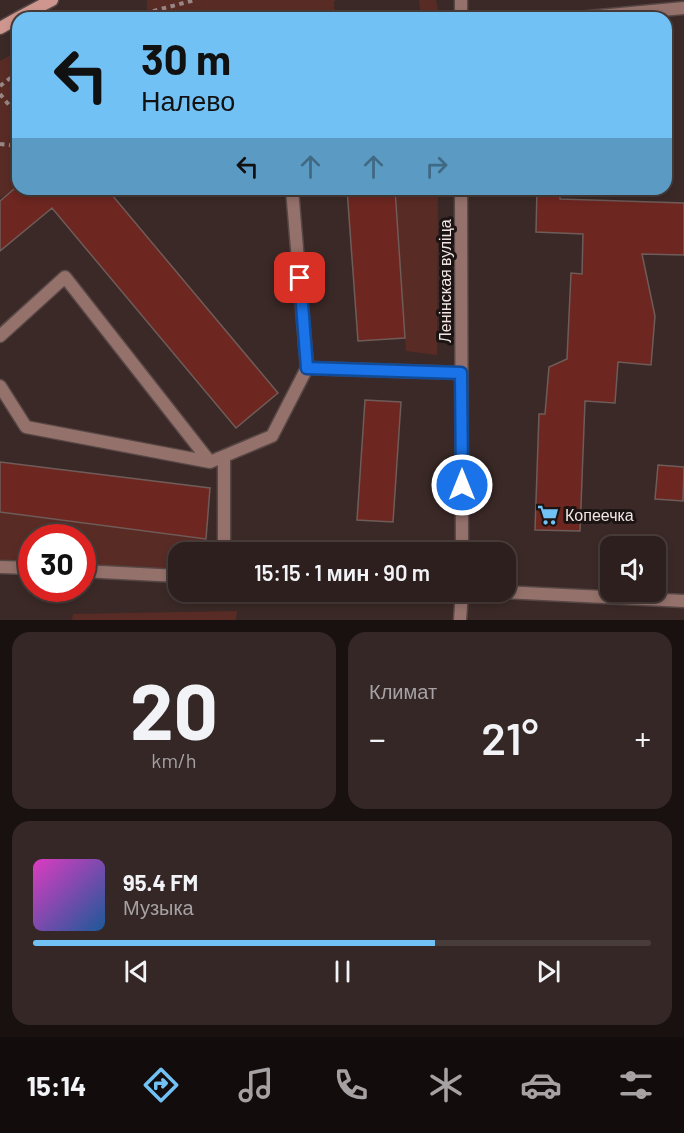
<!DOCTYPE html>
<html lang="ru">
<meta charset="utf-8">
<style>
:root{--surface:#2c1f1d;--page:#342726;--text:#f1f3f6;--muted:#a6a2a4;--line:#483d3b;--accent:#71c1f4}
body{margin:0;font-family:Barlow,sans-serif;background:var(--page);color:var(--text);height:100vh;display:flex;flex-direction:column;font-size:22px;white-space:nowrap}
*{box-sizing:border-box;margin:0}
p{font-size:20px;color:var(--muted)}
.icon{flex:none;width:33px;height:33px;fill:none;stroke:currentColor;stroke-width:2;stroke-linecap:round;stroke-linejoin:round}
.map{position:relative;height:620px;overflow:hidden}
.drawer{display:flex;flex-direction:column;gap:12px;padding:12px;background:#181110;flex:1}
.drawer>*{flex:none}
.hud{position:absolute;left:12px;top:12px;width:660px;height:183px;border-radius:18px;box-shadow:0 3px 9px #0003,0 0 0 2px var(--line);background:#71c1f4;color:#111;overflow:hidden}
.buttons{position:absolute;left:600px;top:536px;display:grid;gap:12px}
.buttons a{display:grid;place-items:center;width:66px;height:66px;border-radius:12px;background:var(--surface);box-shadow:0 3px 9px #0003,0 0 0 2px var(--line);font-size:30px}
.speed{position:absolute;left:18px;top:524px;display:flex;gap:12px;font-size:30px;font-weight:700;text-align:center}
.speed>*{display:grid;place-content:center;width:78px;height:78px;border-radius:50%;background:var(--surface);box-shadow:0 3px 9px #0003,0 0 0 2px var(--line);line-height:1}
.speed .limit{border:9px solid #d22;background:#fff;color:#111}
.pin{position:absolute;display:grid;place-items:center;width:51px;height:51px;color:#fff;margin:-26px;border-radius:12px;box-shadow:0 3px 9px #0006}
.me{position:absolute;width:66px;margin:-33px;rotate:0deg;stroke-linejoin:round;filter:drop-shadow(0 0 4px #0008)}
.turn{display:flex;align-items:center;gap:21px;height:126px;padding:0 30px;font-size:27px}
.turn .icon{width:78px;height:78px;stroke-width:2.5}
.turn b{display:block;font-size:42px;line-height:51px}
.lanes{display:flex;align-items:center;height:57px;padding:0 30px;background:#0003;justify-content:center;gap:30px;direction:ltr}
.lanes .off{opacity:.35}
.big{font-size:45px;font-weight:600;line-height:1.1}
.drawer .card{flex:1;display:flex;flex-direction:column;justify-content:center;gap:9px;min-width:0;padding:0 21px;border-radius:18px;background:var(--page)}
.drawer .dial{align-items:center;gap:0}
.dial b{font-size:78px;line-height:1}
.song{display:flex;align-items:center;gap:18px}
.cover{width:72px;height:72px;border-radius:9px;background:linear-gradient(135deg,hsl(310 70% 55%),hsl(210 70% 35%))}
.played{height:6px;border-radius:3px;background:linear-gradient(90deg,var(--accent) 65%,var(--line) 65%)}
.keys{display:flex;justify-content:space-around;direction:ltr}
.heat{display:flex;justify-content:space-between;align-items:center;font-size:33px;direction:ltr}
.drawer .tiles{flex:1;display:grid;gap:12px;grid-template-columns:1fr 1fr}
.card:last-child{grid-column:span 2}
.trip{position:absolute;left:168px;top:542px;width:348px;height:60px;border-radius:18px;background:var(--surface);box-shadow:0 3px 9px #0003,0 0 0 2px var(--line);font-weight:600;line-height:60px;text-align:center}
.tabs{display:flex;height:96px;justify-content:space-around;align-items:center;background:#120c0c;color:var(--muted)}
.tabs .icon{width:42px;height:42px}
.tabs .active{color:var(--accent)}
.tabs b{font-size:27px;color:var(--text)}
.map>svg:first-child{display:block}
</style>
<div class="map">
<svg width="684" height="620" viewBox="0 0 684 620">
<rect width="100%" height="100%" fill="#3a2927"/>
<path fill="#592b25" d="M 147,0 L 336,0 L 334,2 L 335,18 L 146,18 L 150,17 L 147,12 Z
M 419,0 L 436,0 L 440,18 L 421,18 Z
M 18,51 L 18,186 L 0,198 L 0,61 Z
M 395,189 L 438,189 L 437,355 L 406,351 Z
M 0,512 L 206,539 L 205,552 L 178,552 L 178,576 L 83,571 L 82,537 L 32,537 L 31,568 L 0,567 Z
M 237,611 L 236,620 L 72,620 L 73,614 Z"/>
<path fill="#6d2620" stroke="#6f5c59" stroke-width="1.5" d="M 14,189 L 107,189 L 278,393 L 236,428 L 52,208 L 0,251 L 0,201 Z
M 347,189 L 395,189 L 405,338 L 358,341 Z
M 537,189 L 560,189 L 560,199 L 684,203 L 684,255 L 642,254 L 655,316 L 651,365 L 618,362 L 615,403 L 585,401 L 580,531 L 535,530 L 539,414 L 545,414 L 549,367 L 567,359 L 571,273 L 582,274 L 583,234 L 536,232 Z
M 365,400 L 401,402 L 393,522 L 357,520 Z
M 0,462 L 210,488 L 206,539 L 0,512 Z
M 658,465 L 684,467 L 683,501 L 655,499 Z"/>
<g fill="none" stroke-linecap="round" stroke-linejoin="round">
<defs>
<path id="service" d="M 578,18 L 684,8
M 292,189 L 307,368 L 461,373
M 0,336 L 65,277 L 210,462
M 0,386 L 26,427 L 210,462 L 272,436 L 307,368
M 224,552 L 224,456"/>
<path id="minor" d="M 461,0 L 461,18
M 461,189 L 462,552
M 0,567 L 32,568
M 82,571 L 178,576
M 482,591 L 684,601
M 460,620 L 462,591"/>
<path id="secondary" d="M 18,18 L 52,0
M 0,28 L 18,18"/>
</defs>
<use href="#service" stroke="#574745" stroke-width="15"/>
<use href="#minor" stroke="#574745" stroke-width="15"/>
<use href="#secondary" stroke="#574745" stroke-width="15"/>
<path stroke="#978886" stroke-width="4" stroke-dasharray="4.5 4.5" stroke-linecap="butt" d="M 127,18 L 195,0
M 0,86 L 18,72
M 0,94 L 18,116
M 0,144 L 18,146"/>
<use href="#service" stroke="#94716b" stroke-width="12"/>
<use href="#minor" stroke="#94716b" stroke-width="12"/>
<use href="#secondary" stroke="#ce968e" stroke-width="12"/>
</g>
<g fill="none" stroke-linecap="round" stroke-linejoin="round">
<defs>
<path id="route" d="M 300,278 L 307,368 L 461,373 L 462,485"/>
</defs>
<use href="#route" stroke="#114b97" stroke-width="15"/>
<use href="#route" stroke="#1a73e8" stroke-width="10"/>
</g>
<defs>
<symbol id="supermarket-bare" viewBox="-9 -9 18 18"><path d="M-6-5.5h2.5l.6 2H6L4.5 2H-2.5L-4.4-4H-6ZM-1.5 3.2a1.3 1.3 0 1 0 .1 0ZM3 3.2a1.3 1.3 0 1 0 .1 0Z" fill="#71c1f4" stroke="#1c1413" stroke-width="2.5" paint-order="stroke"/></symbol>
</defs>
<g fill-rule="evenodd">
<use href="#supermarket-bare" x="533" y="500" width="30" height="30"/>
</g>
<g text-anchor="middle" stroke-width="6" stroke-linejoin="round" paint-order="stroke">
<g font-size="16" fill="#f2e6e4" stroke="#1c1413">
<text transform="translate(445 281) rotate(-90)" y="6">Ленінская вуліца</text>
</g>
<g font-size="16" fill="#f2e6e4" stroke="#1c1413" text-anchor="start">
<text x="565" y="521">Копеечка</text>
</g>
</g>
</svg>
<div class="buttons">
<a><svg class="icon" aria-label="sound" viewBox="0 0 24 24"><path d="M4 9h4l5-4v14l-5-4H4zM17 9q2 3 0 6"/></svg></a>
</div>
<div class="speed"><div class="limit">30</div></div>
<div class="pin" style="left:300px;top:278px;background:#d93025"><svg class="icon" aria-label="arrive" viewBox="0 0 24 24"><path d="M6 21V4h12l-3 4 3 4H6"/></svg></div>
<svg class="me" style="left:462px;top:485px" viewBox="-20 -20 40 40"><circle r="17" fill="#1a73e8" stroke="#fff" stroke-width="3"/><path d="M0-11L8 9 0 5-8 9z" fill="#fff"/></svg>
<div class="trip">15:15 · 1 мин · 90 m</div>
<div class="hud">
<div class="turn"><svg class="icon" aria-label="left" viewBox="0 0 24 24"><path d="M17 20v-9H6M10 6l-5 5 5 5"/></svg><div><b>30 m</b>Налево</div></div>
<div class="lanes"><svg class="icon" aria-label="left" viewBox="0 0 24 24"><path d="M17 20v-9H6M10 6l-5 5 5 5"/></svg><svg class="icon off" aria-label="ahead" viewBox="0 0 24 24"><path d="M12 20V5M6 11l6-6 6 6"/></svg><svg class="icon off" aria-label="ahead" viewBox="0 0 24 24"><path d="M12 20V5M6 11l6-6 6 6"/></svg><svg class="icon off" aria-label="right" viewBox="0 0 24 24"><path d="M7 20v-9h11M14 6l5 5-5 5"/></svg></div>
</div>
</div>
<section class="drawer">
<div class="tiles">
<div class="card dial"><b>20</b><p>km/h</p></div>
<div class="card"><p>Климат</p>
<div class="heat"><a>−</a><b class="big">21°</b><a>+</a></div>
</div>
<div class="card">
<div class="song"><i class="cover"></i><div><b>95.4 FM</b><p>Музыка</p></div></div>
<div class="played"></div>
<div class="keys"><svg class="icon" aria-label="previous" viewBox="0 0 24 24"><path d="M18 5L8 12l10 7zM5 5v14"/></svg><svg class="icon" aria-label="pause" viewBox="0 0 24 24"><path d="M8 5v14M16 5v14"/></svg><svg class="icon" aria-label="next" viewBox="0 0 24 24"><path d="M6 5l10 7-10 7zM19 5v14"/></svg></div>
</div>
</div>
</section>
<nav class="tabs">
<b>15:14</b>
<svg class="icon active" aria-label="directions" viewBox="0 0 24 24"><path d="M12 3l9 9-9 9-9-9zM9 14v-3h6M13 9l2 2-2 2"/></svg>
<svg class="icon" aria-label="music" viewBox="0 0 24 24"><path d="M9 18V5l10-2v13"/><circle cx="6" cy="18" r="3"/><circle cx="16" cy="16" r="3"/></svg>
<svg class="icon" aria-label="phone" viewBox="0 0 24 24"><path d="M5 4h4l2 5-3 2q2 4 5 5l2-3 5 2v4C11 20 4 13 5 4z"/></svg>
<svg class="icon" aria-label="climate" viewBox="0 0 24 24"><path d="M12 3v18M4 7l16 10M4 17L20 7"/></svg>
<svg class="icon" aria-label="car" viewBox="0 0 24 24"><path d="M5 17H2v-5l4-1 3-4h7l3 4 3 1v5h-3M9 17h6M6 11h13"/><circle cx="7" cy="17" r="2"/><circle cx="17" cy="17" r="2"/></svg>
<svg class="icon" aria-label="filters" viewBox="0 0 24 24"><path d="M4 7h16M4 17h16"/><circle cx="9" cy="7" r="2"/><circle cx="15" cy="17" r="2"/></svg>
</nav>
